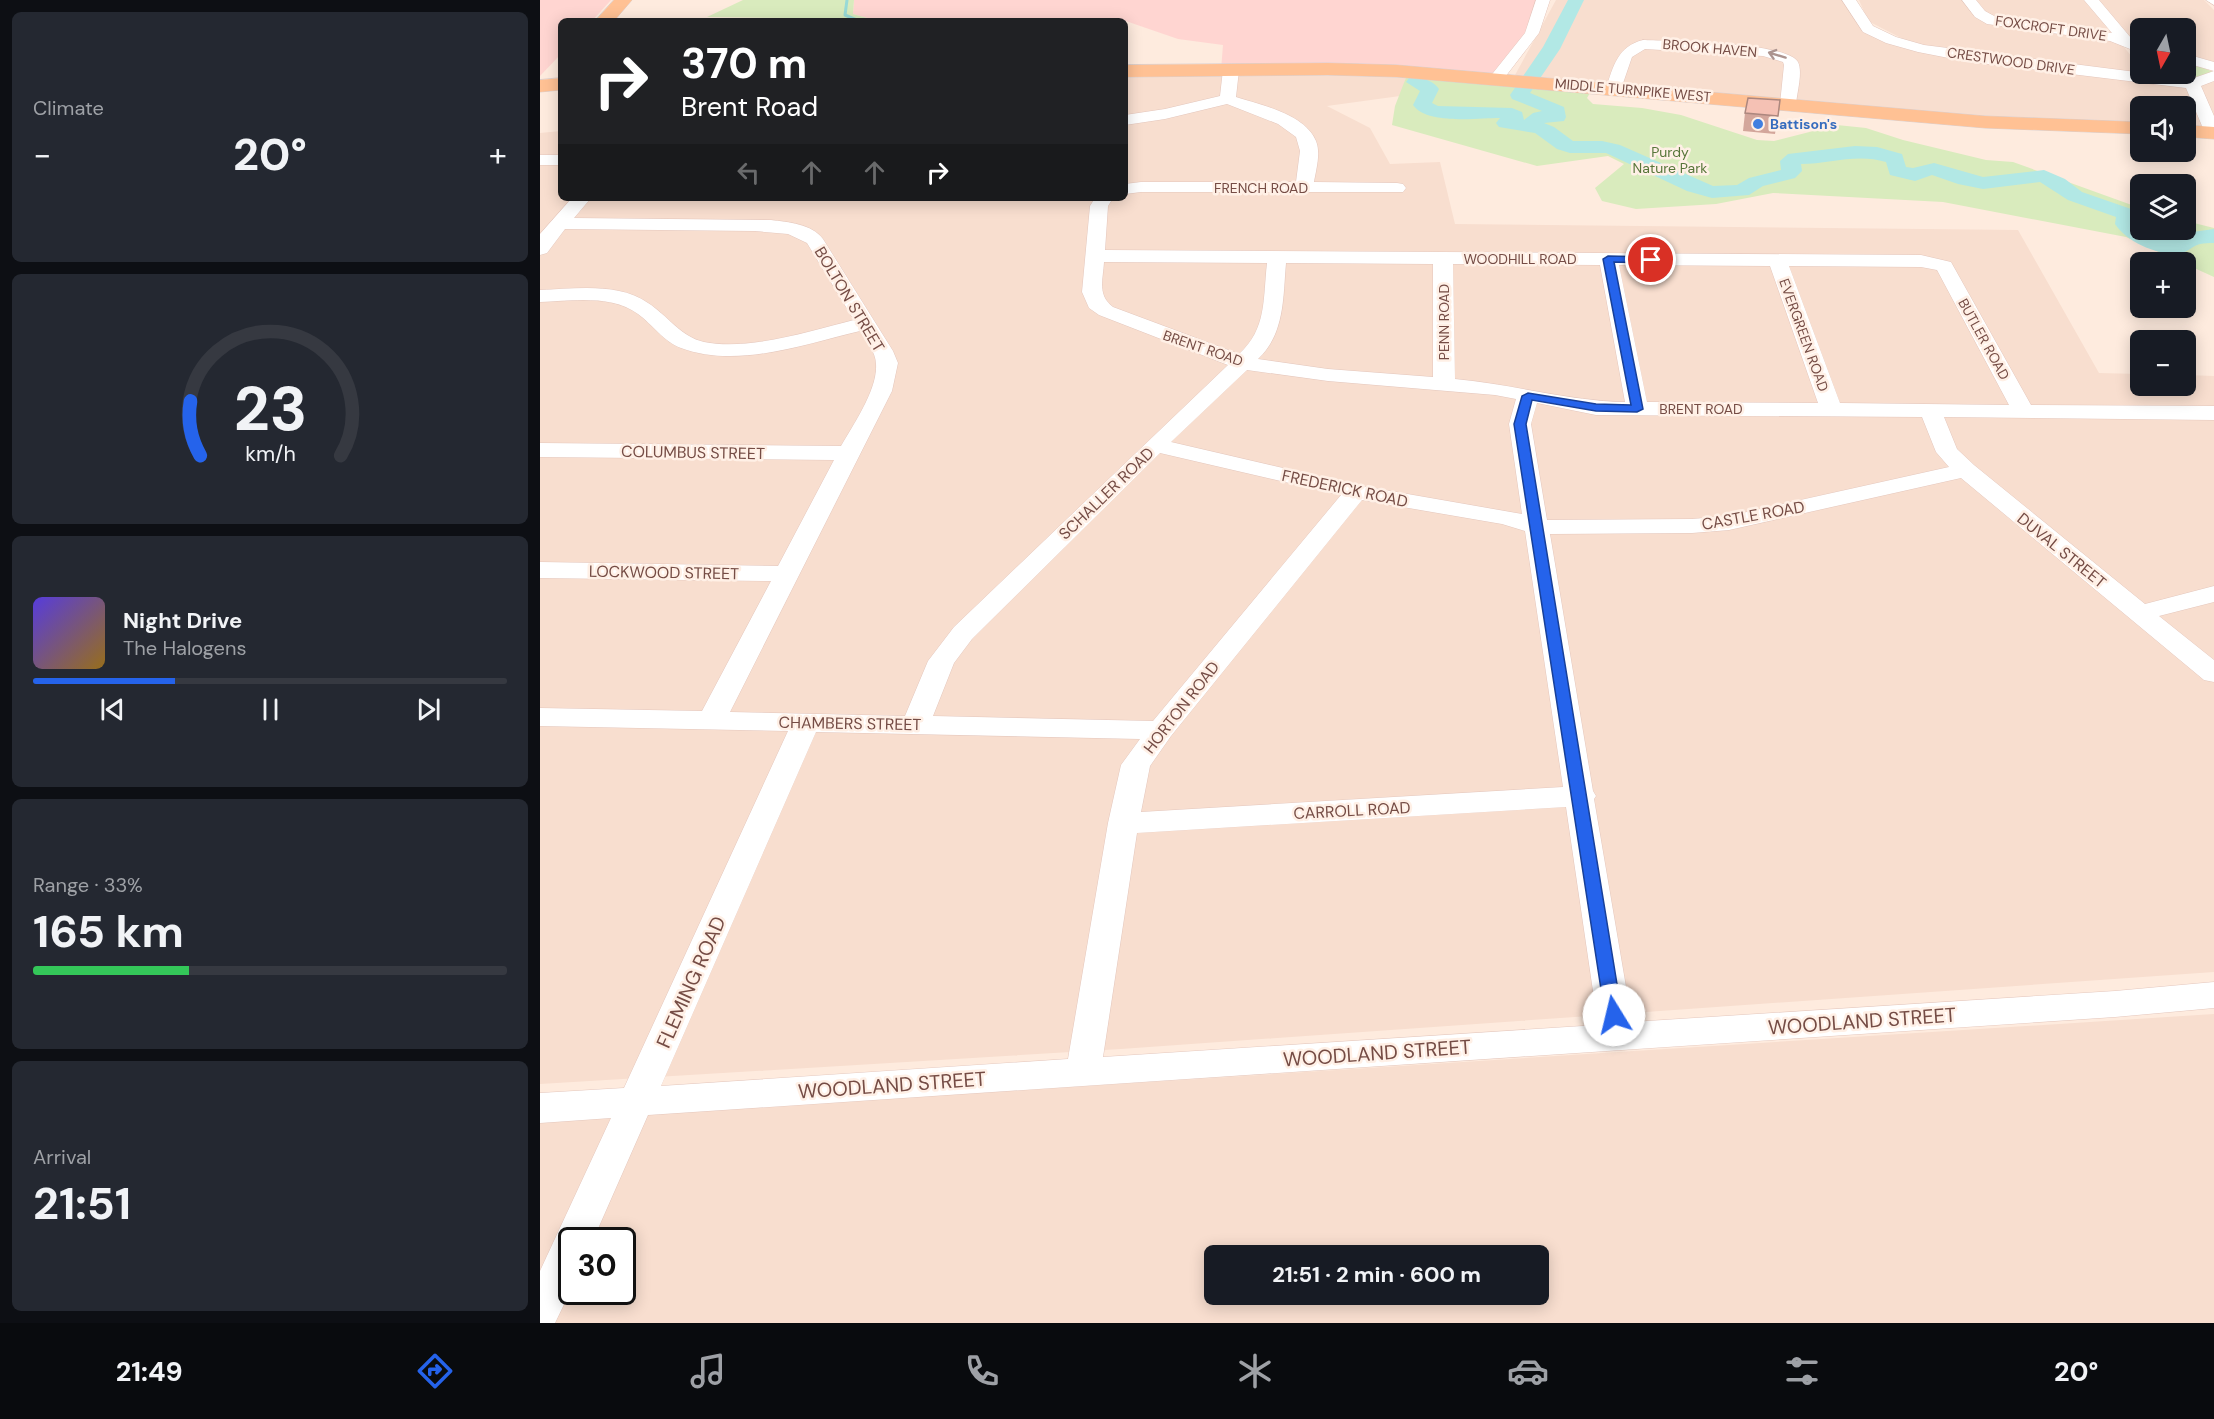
<!DOCTYPE html>
<meta charset="utf-8">
<style>
:root{--surface:#171b24;--page:#242831;--text:#f1f3f6;--muted:#9ea1a6;--line:#363941;--accent:#2563eb}
body{margin:0;font-family:"DM Sans",sans-serif;background:var(--page);color:var(--text);height:100vh;display:flex;flex-direction:column;font-size:22px;white-space:nowrap}
*{box-sizing:border-box;margin:0}
p{font-size:20px;color:var(--muted)}
.icon{flex:none;width:33px;height:33px;fill:none;stroke:currentColor;stroke-width:2;stroke-linecap:round;stroke-linejoin:round}
.map{position:relative;flex:1;overflow:hidden}
.drawer{display:flex;flex-direction:column;gap:12px;padding:12px;background:#0d0f14;width:540px}
.drawer>*{flex:none}
.banner{position:absolute;left:18px;top:18px;width:570px;height:183px;border-radius:9px;box-shadow:0 3px 15px #0003;background:#202124;color:#fff;overflow:hidden}
.needle{width:39px;rotate:189deg}
.buttons{position:absolute;left:1590px;top:18px;display:grid;gap:12px}
.buttons a{display:grid;place-items:center;width:66px;height:66px;border-radius:9px;background:var(--surface);box-shadow:0 3px 15px #0003;font-size:30px}
.speed{position:absolute;left:18px;top:1227px;display:flex;gap:12px;font-size:30px;font-weight:700;text-align:center}
.speed>*{display:grid;place-content:center;width:78px;height:78px;border-radius:50%;background:var(--surface);box-shadow:0 3px 15px #0003;line-height:1}
.speed .limit{border:3px solid #111;border-radius:9px;background:#fff;color:#111}
.pin{position:absolute;display:grid;place-items:center;width:51px;height:51px;color:#fff;margin:-26px;border:3px solid #fff;border-radius:50%;box-shadow:0 2px 6px #0007}
.me{position:absolute;width:66px;margin:-33px;rotate:351deg;stroke-linejoin:round;filter:drop-shadow(0 0 4px #0008)}
.turn{display:flex;align-items:center;gap:21px;height:126px;padding:0 24px;font-size:27px}
.turn .icon{width:78px;height:78px;stroke-width:2.5}
.turn b{display:block;font-size:42px;line-height:51px}
.lanes{display:flex;align-items:center;height:57px;padding:0 24px;background:#0003;justify-content:center;gap:30px;direction:ltr}
.lanes .off{opacity:.35}
.big{font-size:45px;font-weight:700;line-height:1.1}
.drawer .card{flex:1;display:flex;flex-direction:column;justify-content:center;gap:9px;min-width:0;padding:0 21px;border-radius:9px;background:var(--page)}
.drawer .dial{align-items:center;gap:0}
.dial svg{height:156px;overflow:visible;fill:none;stroke:var(--line);stroke-width:7;stroke-linecap:round;text-anchor:middle}
.dial text{fill:var(--text);stroke:none}
.song{display:flex;align-items:center;gap:18px}
.cover{width:72px;height:72px;border-radius:9px;background:linear-gradient(135deg,hsl(250 70% 55%),hsl(40 70% 35%))}
.played{height:6px;border-radius:3px;background:linear-gradient(90deg,var(--accent) 30%,var(--line) 30%)}
.keys{display:flex;justify-content:space-around;direction:ltr}
.heat{display:flex;justify-content:space-between;align-items:center;font-size:33px;direction:ltr}
.charge{height:9px;border-radius:4px;background:linear-gradient(90deg,#34c759 33%,var(--line) 0)}
.trip{position:absolute;left:664px;top:1245px;width:345px;height:60px;border-radius:9px;background:var(--surface);box-shadow:0 3px 15px #0003;font-weight:700;line-height:60px;text-align:center}
.dock{display:flex;height:96px;justify-content:space-around;align-items:center;background:#090b0e;color:var(--muted)}
.dock .icon{width:42px;height:42px}
.dock .on{color:var(--accent)}
.dock b{font-size:27px;color:var(--text)}
main{display:flex;flex:1;min-height:0}
.map>svg:first-child{display:block}
</style>
<main>
<section class="drawer">
<div class="card"><p>Climate</p>
<div class="heat"><a>−</a><b class="big">20°</b><a>+</a></div>
</div>
<div class="card dial"><svg viewBox="0 0 100 80">
<path d="M14 69A42 42 0 1 1 86 69"/>
<path d="M14 69A42 42 0 0 1 9 41" stroke="#2563eb"/>
<text x="50" y="56" font-size="32" font-weight="700">23</text>
<text x="50" y="72" font-size="11">km/h</text>
</svg></div>
<div class="card">
<div class="song"><i class="cover"></i><div><b>Night Drive</b><p>The Halogens</p></div></div>
<div class="played"></div>
<div class="keys"><svg class="icon" aria-label="previous" viewBox="0 0 24 24"><path d="M18 5L8 12l10 7zM5 5v14"/></svg><svg class="icon" aria-label="pause" viewBox="0 0 24 24"><path d="M8 5v14M16 5v14"/></svg><svg class="icon" aria-label="next" viewBox="0 0 24 24"><path d="M6 5l10 7-10 7zM19 5v14"/></svg></div>
</div>
<div class="card"><p>Range · 33%</p><b class="big">165 km</b><div class="charge"></div></div>
<div class="card"><p>Arrival</p><b class="big">21:51</b></div>
</section>
<div class="map">
<svg width="1674" height="1323" viewBox="0 0 1674 1323">
<rect width="100%" height="100%" fill="#feebde"/>
<path fill="#f8decf" fill-rule="evenodd" d="M 1016,0 L 1302,0 L 1326,32 L 1345,41 L 1641,85 L 1674,82 L 1674,128 L 1646,126 L 1646,106 L 1600,106 L 1600,124 L 1443,116 L 975,75 Z
M 1319,0 L 1664,0 L 1674,10 L 1674,63 L 1646,54 L 1646,28 L 1600,28 L 1600,39 L 1570,31 L 1600,66 L 1600,74 L 1399,49 L 1365,40 L 1328,21 Z
M 806,73 L 867,75 L 860,96 L 787,106 L 830,128 L 850,164 L 900,162 L 915,224 L 1478,230 L 1559,373 L 1600,374 L 1600,386 L 1646,386 L 1646,375 L 1674,376 L 1674,972 L 581,1049 L 0,1084 L 0,133 L 21,131 L 21,198 L 585,198 L 585,74 Z
M 1674,1014 L 1674,1323 L 0,1323 L 0,1121 ZM 32,1240 L 82,1240 L 82,1292 L 32,1292 ZM 675,1256 L 999,1256 L 999,1294 L 675,1294 Z"/>
<path fill="#ffd5d1" d="M 0,0 L 71,0 L 52,21 L 21,21 L 21,54 L 0,76 Z
M 314,0 L 1003,0 L 1002,10 L 957,78 L 681,70 L 683,45 L 638,39 L 577,18 L 327,18 L 313,14 Z"/>
<path fill="#d9ebbd" d="M 203,0 L 314,0 L 313,14 L 327,18 L 577,18 L 584,21 L 255,21 L 255,18 L 167,17 Z
M 1646,60 L 1673,72 C 1658,78 1638,84 1624,74 L 1646,74 Z
M 867,75 L 1050,93 L 1047,98 L 1053,104 L 1102,108 L 1141,115 L 1217,140 L 1234,141 L 1297,125 L 1326,128 L 1363,140 L 1446,160 L 1473,162 L 1600,208 L 1600,230 L 1646,230 L 1646,221 L 1674,228 L 1674,277 L 1586,237 L 1403,202 L 1233,193 L 1176,204 L 1096,209 L 1062,201 L 1055,188 L 1084,164 L 1068,156 L 997,166 L 852,125 L 855,106 Z"/>
<g fill="none" stroke-linecap="round" stroke-linejoin="round">
<path stroke="#98dad7" stroke-width="3" d="M 307,0 L 305,15 L 319,21"/>
<path fill="#b2e8e5" fill-rule="evenodd" d="M 1028,0 L 1044,0 L 1020,49 L 990,93 L 1024,107 L 1026,117 L 1024,121 L 1004,123 L 1014,127 L 1033,141 L 1062,141 L 1080,145 L 1173,186 L 1197,185 L 1209,178 L 1241,170 L 1240,161 L 1248,154 L 1315,146 L 1337,147 L 1362,154 L 1366,167 L 1373,168 L 1394,163 L 1443,177 L 1504,170 L 1525,179 L 1542,192 L 1594,210 L 1600,230 L 1634,240 L 1645,233 L 1674,229 L 1674,243 C 1669,243 1664,243 1660,244 C 1652,246 1647,253 1638,254 C 1617,255 1587,242 1575,224 L 1576,217 L 1528,200 L 1500,182 L 1443,189 L 1418,184 L 1392,175 L 1375,181 L 1350,175 L 1346,162 C 1317,153 1289,164 1261,164 L 1262,171 L 1255,178 L 1223,186 L 1209,195 L 1172,198 L 1147,191 L 1066,153 L 1030,153 L 1017,149 L 995,133 L 959,127 L 956,123 L 960,118 C 938,118 887,125 873,105 L 880,91 L 866,82 L 869,78 C 879,76 893,80 899,89 L 892,103 L 898,106 L 972,108 L 982,112 L 984,120 L 993,113 L 1002,111 L 972,99 L 970,95 L 1003,47 Z"/>
<defs>
<path id="minor" d="M 996,0 L 1010,0 L 999,33 L 962,81 L 952,81 L 949,78 L 985,33 Z
M 1302,0 L 1316,0 L 1333,26 L 1356,37 L 1384,45 L 1651,79 L 1674,71 L 1646,63 L 1646,54 L 1674,62 L 1674,81 L 1661,86 L 1674,116 L 1674,138 L 1667,137 L 1665,133 L 1646,88 L 1424,61 L 1378,52 L 1346,43 L 1323,32 Z
M 1422,0 L 1436,0 L 1445,11 L 1456,17 L 1572,33 L 1544,0 L 1559,0 L 1591,38 L 1600,40 L 1600,48 L 1590,49 L 1570,41 L 1447,24 L 1435,17 Z
M 1666,0 L 1674,0 L 1674,5 Z
M 1103,40 C 1129,41 1247,42 1258,62 C 1263,72 1257,93 1256,104 L 1248,109 L 1240,104 L 1244,65 L 1243,62 L 1223,56 L 1105,49 L 1092,57 L 1080,92 L 1068,92 L 1066,89 C 1073,66 1078,46 1103,40 Z
M 691,65 L 699,70 L 696,97 C 721,105 765,114 776,141 C 781,153 776,170 774,182 L 857,183 L 863,184 L 866,188 L 863,192 L 601,192 L 585,194 L 585,184 L 601,182 L 756,182 L 760,151 L 756,137 L 738,124 L 687,104 L 625,119 L 585,125 L 585,115 L 625,109 L 680,96 L 683,70 Z
M 0,155 L 21,155 L 21,165 L 0,165 Z
M 32,198 L 51,198 L 34,218 L 231,220 C 248,222 272,224 283,239 L 353,351 L 358,363 L 352,391 L 190,712 L 365,716 L 388,661 L 414,627 L 688,365 L 559,315 L 549,308 L 542,292 L 550,206 L 555,198 L 573,198 L 568,206 L 565,250 L 1381,255 L 1411,262 L 1491,405 L 1674,406 L 1674,420 L 1404,417 L 1417,449 L 1434,465 L 1605,604 L 1674,586 L 1674,602 L 1619,616 L 1674,660 L 1674,682 L 1664,680 L 1421,478 L 1189,530 L 1152,533 L 1010,534 L 1053,791 L 1056,796 L 1054,799 L 1092,1022 L 1575,991 L 1674,982 L 1674,1008 L 1575,1017 L 108,1115 L 53,1240 L 32,1240 L 32,1288 L 15,1323 L 0,1323 L 0,1271 L 71,1118 L 0,1123 L 0,1093 L 84,1088 L 248,731 L 0,726 L 0,708 L 162,711 L 231,581 L 0,578 L 0,562 L 238,566 L 294,460 L 0,457 L 0,443 L 301,446 C 313,425 338,389 336,364 C 336,352 326,341 320,331 C 265,344 197,369 141,348 C 124,342 112,324 98,314 C 71,294 31,301 0,302 L 0,290 C 34,289 78,282 108,303 C 127,315 141,337 164,342 C 209,351 270,331 314,320 L 267,243 L 248,234 L 215,231 L 25,229 L 7,253 L 0,255 L 0,234 ZM 564,262 L 727,263 C 723,298 727,329 699,354 L 573,307 C 557,295 563,280 564,262 ZM 746,263 L 893,264 L 893,377 L 788,369 L 718,359 C 745,334 743,297 746,263 ZM 913,264 L 1060,265 L 1085,402 C 1028,401 972,384 915,379 ZM 1079,265 L 1230,266 L 1278,403 L 1107,402 ZM 1249,266 L 1381,267 L 1397,270 L 1469,405 L 1300,403 ZM 707,370 L 788,381 L 955,395 L 976,399 L 969,424 L 982,514 L 816,485 L 631,442 ZM 997,403 L 1056,415 L 1382,417 L 1396,452 L 1409,467 L 1189,516 L 1152,519 L 1007,520 L 991,424 ZM 620,453 L 801,495 L 613,721 L 393,716 L 414,663 L 432,639 ZM 822,500 L 962,524 L 985,531 L 1023,787 L 601,812 L 610,766 L 631,736 ZM 276,732 L 600,739 L 581,765 L 568,823 L 528,1059 L 121,1086 ZM 1026,807 L 1058,1025 L 563,1057 L 597,833 Z"/>
<path id="major" d="M 74,0 L 92,0 L 74,21 L 55,21 Z
M 788,63 L 857,65 L 1445,116 L 1600,122 L 1600,134 L 1445,128 L 857,77 L 788,75 L 585,77 L 585,65 Z
M 21,78 L 21,90 L 0,92 L 0,80 Z
M 1646,125 L 1674,127 L 1674,139 L 1646,137 Z"/>
</defs>
<use href="#minor" stroke="#e4c7bd" stroke-width="1"/>
<use href="#major" stroke="#dbd0cf" stroke-width="1"/>
<use href="#minor" fill="#fff" fill-rule="evenodd"/>
<use href="#major" fill="#ffc194" fill-rule="evenodd"/>
</g>
<path fill="#d3a69b" d="M 1240,100 L 1235,134 L 1203,131 L 1205,113 Z"/>
<path fill="#f5c1b4" stroke="#ac877e" stroke-width="1.5" d="M 1208,98 L 1240,100 L 1238,116 L 1205,113 Z"/>
<defs><path id="oneway-shaft" d="M-6 0H5M1.5-3L5.5 0L1.5 3" fill="none" stroke-width="1.6" stroke-linecap="round" stroke-linejoin="round" transform="scale(1.5)"/></defs>
<use stroke="#ac948f" href="#oneway-shaft" transform="translate(1237 55) rotate(-163)"/>
<path fill="#2563eb" stroke="#184099" stroke-width="1.5" d="M 1068,256 L 1111,257 L 1116,260 L 1111,263 L 1074,262 L 1103,409 L 1097,412 L 1056,411 L 992,400 L 986,424 L 1082,1015 L 1080,1020 L 1074,1022 L 1068,1020 L 1065,1015 L 974,424 L 982,396 L 988,393 L 1056,404 L 1091,405 L 1063,259 Z"/>
<circle fill="#3f7fe0" stroke="#fff0e6" stroke-width="2" cx="1218" cy="124" r="6"/>
<g text-anchor="middle" stroke-width="5" stroke-linejoin="round" paint-order="stroke">
<g font-size="14" fill="#754c45" stroke="#fff0e6">
<text transform="translate(1511 28) rotate(8)" y="5">FOXCROFT DRIVE</text>
<text transform="translate(1170 48) rotate(5)" y="5">BROOK HAVEN</text>
<text transform="translate(1471 61) rotate(8)" y="5">CRESTWOOD DRIVE</text>
<text transform="translate(1093 90) rotate(5)" y="5">MIDDLE TURNPIKE WEST</text>
<text x="721" y="193">FRENCH ROAD</text>
<text x="980" y="264">WOODHILL ROAD</text>
<text transform="translate(904 322) rotate(-90)" y="5">PENN ROAD</text>
<text transform="translate(1264 335) rotate(70)" y="5">EVERGREEN ROAD</text>
<text transform="translate(1444 339) rotate(61)" y="5">BUTLER ROAD</text>
<text transform="translate(663 348) rotate(19)" y="5">BRENT ROAD</text>
<text x="1161" y="414">BRENT ROAD</text>
</g>
<g font-size="14" font-weight="bold" fill="#366cbe" stroke="#fff0e6" text-anchor="start">
<text x="1230" y="129">Battison's</text>
</g>
<g font-size="14" fill="#58763a" stroke="#fff0e6">
<text x="1130" y="157">Purdy<tspan x="1130" dy="16">Nature Park</tspan></text>
</g>
<g font-size="16" fill="#754c45" stroke="#fff0e6">
<text transform="translate(310 299) rotate(59)" y="6">BOLTON STREET</text>
<text transform="translate(153 452) rotate(1)" y="6">COLUMBUS STREET</text>
<text transform="translate(805 488) rotate(12)" y="6">FREDERICK ROAD</text>
<text transform="translate(566 493) rotate(-44)" y="6">SCHALLER ROAD</text>
<text transform="translate(1213 515) rotate(-10)" y="6">CASTLE ROAD</text>
<text transform="translate(1522 550) rotate(39)" y="6">DUVAL STREET</text>
<text transform="translate(124 572) rotate(1)" y="6">LOCKWOOD STREET</text>
<text transform="translate(641 707) rotate(-52)" y="6">HORTON ROAD</text>
<text transform="translate(310 723) rotate(1)" y="6">CHAMBERS STREET</text>
<text transform="translate(812 810) rotate(-3)" y="6">CARROLL ROAD</text>
</g>
<g font-size="20" fill="#754c45" stroke="#fff0e6">
<text transform="translate(151 982) rotate(-66)" y="7">FLEMING ROAD</text>
<text transform="translate(1322 1021) rotate(-4)" y="7">WOODLAND STREET</text>
<text transform="translate(837 1053) rotate(-4)" y="7">WOODLAND STREET</text>
<text transform="translate(352 1085) rotate(-4)" y="7">WOODLAND STREET</text>
</g>
</g>
</svg>
<div class="buttons">
<a><svg class="needle" viewBox="-14 -14 28 28"><path d="M0-13l5 13h-10z" fill="#e53935"/><path d="M0 13l5-13h-10z" fill="#9ea1a6"/></svg></a>
<a><svg class="icon" aria-label="sound" viewBox="0 0 24 24"><path d="M4 9h4l5-4v14l-5-4H4zM17 9q2 3 0 6"/></svg></a>
<a><svg class="icon" aria-label="layers" viewBox="0 0 24 24"><path d="M12 4l9 5-9 5-9-5zM3 14l9 5 9-5"/></svg></a>
<a>+</a>
<a>−</a>
</div>
<div class="speed"><div class="limit">30</div></div>
<div class="pin" style="left:1111px;top:260px;background:#d93025"><svg class="icon" aria-label="arrive" viewBox="0 0 24 24"><path d="M6 21V4h12l-3 4 3 4H6"/></svg></div>
<svg class="me" style="left:1074px;top:1015px" viewBox="-20 -20 40 40"><circle r="19" fill="#fff"/><path d="M0-13L10 11 0 6-10 11z" fill="#2563eb"/></svg>
<div class="trip">21:51 · 2 min · 600 m</div>
<div class="banner">
<div class="turn"><svg class="icon" aria-label="right" viewBox="0 0 24 24"><path d="M7 20v-9h11M14 6l5 5-5 5"/></svg><div><b>370 m</b>Brent Road</div></div>
<div class="lanes"><svg class="icon off" aria-label="left" viewBox="0 0 24 24"><path d="M17 20v-9H6M10 6l-5 5 5 5"/></svg><svg class="icon off" aria-label="ahead" viewBox="0 0 24 24"><path d="M12 20V5M6 11l6-6 6 6"/></svg><svg class="icon off" aria-label="ahead" viewBox="0 0 24 24"><path d="M12 20V5M6 11l6-6 6 6"/></svg><svg class="icon" aria-label="right" viewBox="0 0 24 24"><path d="M7 20v-9h11M14 6l5 5-5 5"/></svg></div>
</div>
</div>
</main>
<nav class="dock">
<b>21:49</b>
<svg class="icon on" aria-label="directions" viewBox="0 0 24 24"><path d="M12 3l9 9-9 9-9-9zM9 14v-3h6M13 9l2 2-2 2"/></svg>
<svg class="icon" aria-label="music" viewBox="0 0 24 24"><path d="M9 18V5l10-2v13"/><circle cx="6" cy="18" r="3"/><circle cx="16" cy="16" r="3"/></svg>
<svg class="icon" aria-label="phone" viewBox="0 0 24 24"><path d="M5 4h4l2 5-3 2q2 4 5 5l2-3 5 2v4C11 20 4 13 5 4z"/></svg>
<svg class="icon" aria-label="climate" viewBox="0 0 24 24"><path d="M12 3v18M4 7l16 10M4 17L20 7"/></svg>
<svg class="icon" aria-label="car" viewBox="0 0 24 24"><path d="M5 17H2v-5l4-1 3-4h7l3 4 3 1v5h-3M9 17h6M6 11h13"/><circle cx="7" cy="17" r="2"/><circle cx="17" cy="17" r="2"/></svg>
<svg class="icon" aria-label="filters" viewBox="0 0 24 24"><path d="M4 7h16M4 17h16"/><circle cx="9" cy="7" r="2"/><circle cx="15" cy="17" r="2"/></svg>
<b>20°</b>
</nav>
